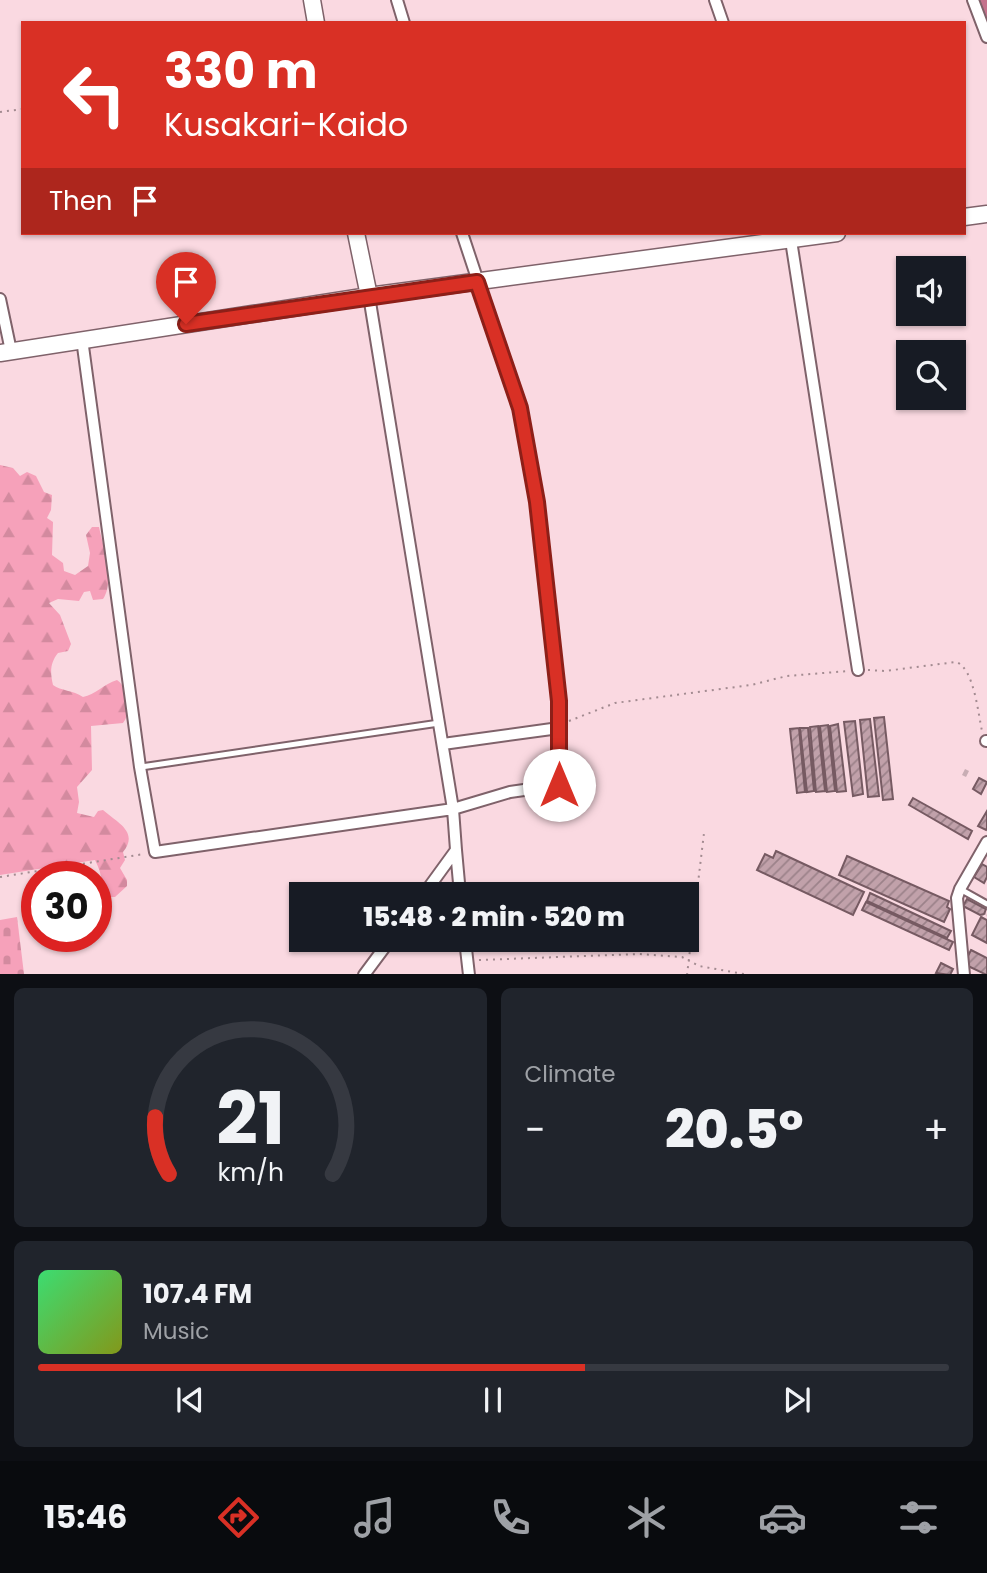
<!DOCTYPE html>
<meta charset="utf-8">
<style>
:root{--surface:#171b24;--page:#20242c;--text:#f1f3f6;--muted:#9ea1a6;--line:#363941;--accent:#d93025}
body{margin:0;font-family:Poppins,sans-serif;background:var(--page);color:var(--text);height:100vh;display:flex;flex-direction:column;font-size:26px;white-space:nowrap}
*{box-sizing:border-box;margin:0}
p{font-size:23px;color:var(--muted)}
.icon{flex:none;width:38px;height:38px;fill:none;stroke:currentColor;stroke-width:2;stroke-linecap:round;stroke-linejoin:round}
.map{position:relative;height:974px;overflow:hidden}
.details{display:flex;flex-direction:column;gap:14px;padding:14px;background:#0d0f14;flex:1}
.details>*{flex:none}
.guide{position:absolute;left:21px;top:21px;width:945px;height:214px;border-radius:0px;box-shadow:0 2px 5px #0004;background:#d93025;color:#fff;overflow:hidden}
.fabs{position:absolute;left:896px;top:256px;display:grid;gap:14px}
.fabs a{display:grid;place-items:center;width:70px;height:70px;border-radius:0px;background:var(--surface);box-shadow:0 2px 5px #0004;font-size:35px}
.speed{position:absolute;left:21px;top:861px;display:flex;gap:14px;font-size:35px;font-weight:700;text-align:center}
.speed>*{display:grid;place-content:center;width:91px;height:91px;border-radius:50%;background:var(--surface);box-shadow:0 2px 5px #0004;line-height:1}
.speed .limit{border:10px solid #d22;background:#fff;color:#111}
.pin{position:absolute;display:grid;place-items:center;width:60px;height:60px;color:#fff;margin:-72px -30px;border-radius:50% 50% 50% 0;rotate:-45deg;box-shadow:0 0 7px #0007}
.pin .icon{rotate:45deg}
.me{position:absolute;width:77px;margin:-38px;rotate:0deg;stroke-linejoin:round;filter:drop-shadow(0 0 5px #0008)}
.turn{display:flex;align-items:center;gap:24px;height:147px;padding:0 28px;font-size:32px}
.turn .icon{width:91px;height:91px;stroke-width:2.5}
.turn b{display:block;font-size:49px;line-height:60px}
.then{display:flex;align-items:center;height:66px;padding:0 28px;background:#0003;gap:14px;font-size:26px}
.big{font-size:52px;font-weight:800;line-height:1.1}
.details .tile{flex:1;display:flex;flex-direction:column;justify-content:center;gap:10px;min-width:0;padding:0 24px;border-radius:10px;background:var(--page)}
.details .dial{align-items:center;gap:0}
.dial svg{height:182px;overflow:visible;fill:none;stroke:var(--line);stroke-width:7;stroke-linecap:round;text-anchor:middle}
.dial text{fill:var(--text);stroke:none}
.song{display:flex;align-items:center;gap:21px}
.cover{width:84px;height:84px;border-radius:10px;background:linear-gradient(135deg,hsl(140 70% 55%),hsl(70 70% 35%))}
.played{height:7px;border-radius:4px;background:linear-gradient(90deg,var(--accent) 60%,var(--line) 60%)}
.keys{display:flex;justify-content:space-around;direction:ltr}
.heat{display:flex;justify-content:space-between;align-items:center;font-size:38px;direction:ltr}
.details .tiles{flex:1;display:grid;gap:14px;grid-template-columns:1fr 1fr}
.tile:last-child{grid-column:span 2}
.trip{position:absolute;left:289px;top:882px;width:410px;height:70px;border-radius:0px;background:var(--surface);box-shadow:0 2px 5px #0004;font-weight:800;line-height:70px;text-align:center}
.tabs{display:flex;height:112px;justify-content:space-around;align-items:center;background:#090b0e;color:var(--muted)}
.tabs .icon{width:49px;height:49px}
.tabs .active{color:var(--accent)}
.tabs b{font-size:32px;color:var(--text)}
.map>svg:first-child{display:block}
</style>
<div class="map">
<svg width="987" height="975" viewBox="0 0 987 975">
<defs>
<pattern id="forest-firs" width="22" height="20" patternUnits="userSpaceOnUse" patternTransform="scale(1.75)"><rect width="22" height="20" fill="#f6a1ba"/><path d="M5 1l3.5 6h-7zM16 11l3.5 6h-7z" fill="#d38a9f"/></pattern>
<pattern id="cemetery-stones" width="16" height="16" patternUnits="userSpaceOnUse" patternTransform="scale(1.75)"><rect width="16" height="16" fill="#f6a1ba"/><path d="M2 7V4a2 2 0 0 1 4 0v3zM10 15v-3a2 2 0 0 1 4 0v3z" fill="#d38a9f"/></pattern>
<pattern id="building-hatch" width="6" height="6" patternUnits="userSpaceOnUse" patternTransform="scale(1.75)"><rect width="6" height="6" fill="#c1a1aa"/><path d="M-1 1l2-2M0 6l6-6M5 7l2-2" fill="none" stroke="#9c828a"/></pattern>
</defs>
<rect width="100%" height="100%" fill="#fad9e1"/>
<path fill="url(#forest-firs)" d="M 0,465 L 13,468 L 20,476 L 27,472 L 36,476 L 44,492 L 52,495 L 51,510 L 47,518 L 53,522 L 52,555 L 63,563 L 64,571 L 75,575 L 88,566 L 90,553 L 86,535 L 92,527 L 99,527 C 103,546 115,582 103,599 L 93,600 L 90,591 L 84,592 L 79,601 L 58,599 L 49,603 L 60,615 L 71,644 L 68,651 L 58,653 C 50,663 50,672 53,685 C 61,691 73,690 83,697 C 95,695 104,684 117,680 C 129,688 132,712 123,723 L 91,726 L 92,770 L 77,787 L 79,802 L 77,813 L 94,817 L 98,811 L 103,810 C 118,823 139,832 123,852 L 125,860 L 120,868 L 127,880 L 127,886 L 115,897 L 105,897 C 102,882 102,874 95,860 L 0,875 Z"/>
<path fill="url(#cemetery-stones)" d="M 17,917 L 24,974 L 0,974 L 0,920 Z"/>
<path fill="#0003" d="M 965,769 L 969,771 L 966,777 L 962,775 Z
M 965,906 L 985,910 L 987,917 L 985,914 L 982,917 Z"/>
<g fill="none" stroke-linecap="round" stroke-linejoin="round">
<path stroke="#c4728c" stroke-width="19" d="M 982,0 L 987,14"/>
</g>
<path fill="url(#building-hatch)" stroke="#765a62" stroke-width="2" d="M 884,717 L 893,799 L 883,800 L 874,718 Z
M 870,719 L 879,796 L 868,797 L 860,720 Z
M 855,721 L 863,794 L 853,796 L 844,722 Z
M 838,724 L 846,791 L 837,792 L 830,726 Z
M 828,725 L 835,791 L 827,792 L 820,726 Z
M 818,726 L 825,791 L 816,792 L 810,727 Z
M 799,728 L 805,792 L 797,793 L 790,729 Z
M 800,728 L 808,728 L 814,791 L 807,792 Z
M 979,778 L 987,782 L 981,794 L 973,789 Z
M 913,798 L 972,831 L 968,839 L 909,805 Z
M 987,811 L 987,828 L 986,830 L 978,826 Z
M 776,851 L 864,892 L 853,915 L 757,870 L 765,854 L 773,858 Z
M 847,856 L 949,901 L 947,907 L 950,909 L 944,922 L 839,875 Z
M 982,864 L 987,867 L 987,877 L 984,883 L 974,877 Z
M 870,893 L 951,931 L 947,938 L 867,901 Z
M 967,899 L 986,909 L 984,914 L 980,915 L 963,906 Z
M 866,902 L 953,942 L 949,950 L 862,910 Z
M 981,917 L 987,920 L 987,943 L 972,935 Z
M 971,950 L 987,958 L 987,975 L 968,966 L 967,958 Z
M 941,963 L 953,969 L 950,975 L 936,973 Z"/>
<g fill="none" stroke-linecap="round" stroke-linejoin="round">
<defs>
<path id="lane" d="M 141,767 L 439,723
M 960,889 L 987,904"/>
<path id="street" d="M 397,0 L 404,23
M 715,0 L 723,23
M 973,0 L 987,37
M 790,234 L 858,670
M 369,296 L 453,809 L 456,850 L 424,894
M 0,299 L 11,351
M 82,339 L 140,767 L 155,852 L 453,809 L 510,792 L 559,785 L 559,701 L 537,502 L 520,408 L 462,233
M 986,741 L 987,741
M 443,744 L 559,728
M 456,850 L 460,894
M 465,940 L 469,975
M 364,975 L 390,940
M 964,975 L 957,898 L 960,889 L 987,842"/>
<path id="secondary" d="M 312,0 L 316,23
M 964,217 L 987,214
M 356,233 L 369,296
M 0,353 L 369,296 L 837,233"/>
</defs>
<use href="#lane" stroke="#7f626a" stroke-width="9"/>
<use href="#street" stroke="#7f626a" stroke-width="14"/>
<use href="#secondary" stroke="#7f626a" stroke-width="19"/>
<path stroke="#a38b91" stroke-width="2" stroke-dasharray="2 5" stroke-linecap="butt" d="M 0,112 L 23,109
M 868,670 L 885,671 L 956,662 C 974,668 978,713 982,731
M 569,721 L 615,703 L 751,685 L 787,676 L 848,671
M 0,877 L 144,854
M 479,960 L 639,954 L 682,957 L 699,966 L 749,975
M 687,975 L 704,833"/>
<use href="#lane" stroke="#fff" stroke-width="5"/>
<use href="#street" stroke="#fff" stroke-width="10"/>
<use href="#secondary" stroke="#fff" stroke-width="16"/>
</g>
<g fill="none" stroke-linecap="round" stroke-linejoin="round">
<defs>
<path id="route" d="M 186,324 L 477,282 L 520,408 L 537,502 L 559,701 L 559,785"/>
</defs>
<use href="#route" stroke="#8d1f18" stroke-width="18"/>
<use href="#route" stroke="#d93025" stroke-width="12"/>
</g>
</svg>
<div class="fabs">
<a><svg class="icon" aria-label="sound" viewBox="0 0 24 24"><path d="M4 9h4l5-4v14l-5-4H4zM17 9q2 3 0 6"/></svg></a>
<a><svg class="icon" aria-label="search" viewBox="0 0 24 24"><circle cx="10" cy="10" r="6"/><path d="M15 15l6 6"/></svg></a>
</div>
<div class="speed"><div class="limit">30</div></div>
<div class="pin" style="left:186px;top:324px;background:#d93025"><svg class="icon" aria-label="arrive" viewBox="0 0 24 24"><path d="M6 21V4h12l-3 4 3 4H6"/></svg></div>
<svg class="me" style="left:559px;top:785px" viewBox="-20 -20 40 40"><circle r="19" fill="#fff"/><path d="M0-13L10 11 0 6-10 11z" fill="#d93025"/></svg>
<div class="trip">15:48 · 2 min · 520 m</div>
<div class="guide">
<div class="turn"><svg class="icon" aria-label="left" viewBox="0 0 24 24"><path d="M17 20v-9H6M10 6l-5 5 5 5"/></svg><div><b>330 m</b>Kusakari-Kaido</div></div>
<div class="then">Then<svg class="icon" aria-label="arrive" viewBox="0 0 24 24"><path d="M6 21V4h12l-3 4 3 4H6"/></svg></div>
</div>
</div>
<section class="details">
<div class="tiles">
<div class="tile dial"><svg viewBox="0 0 100 80">
<path d="M14 69A42 42 0 1 1 86 69"/>
<path d="M14 69A42 42 0 0 1 8 44" stroke="#d93025"/>
<text x="50" y="56" font-size="32" font-weight="700">21</text>
<text x="50" y="72" font-size="11">km/h</text>
</svg></div>
<div class="tile"><p>Climate</p>
<div class="heat"><a>−</a><b class="big">20.5°</b><a>+</a></div>
</div>
<div class="tile">
<div class="song"><i class="cover"></i><div><b>107.4 FM</b><p>Music</p></div></div>
<div class="played"></div>
<div class="keys"><svg class="icon" aria-label="previous" viewBox="0 0 24 24"><path d="M18 5L8 12l10 7zM5 5v14"/></svg><svg class="icon" aria-label="pause" viewBox="0 0 24 24"><path d="M8 5v14M16 5v14"/></svg><svg class="icon" aria-label="next" viewBox="0 0 24 24"><path d="M6 5l10 7-10 7zM19 5v14"/></svg></div>
</div>
</div>
</section>
<nav class="tabs">
<b>15:46</b>
<svg class="icon active" aria-label="directions" viewBox="0 0 24 24"><path d="M12 3l9 9-9 9-9-9zM9 14v-3h6M13 9l2 2-2 2"/></svg>
<svg class="icon" aria-label="music" viewBox="0 0 24 24"><path d="M9 18V5l10-2v13"/><circle cx="6" cy="18" r="3"/><circle cx="16" cy="16" r="3"/></svg>
<svg class="icon" aria-label="phone" viewBox="0 0 24 24"><path d="M5 4h4l2 5-3 2q2 4 5 5l2-3 5 2v4C11 20 4 13 5 4z"/></svg>
<svg class="icon" aria-label="climate" viewBox="0 0 24 24"><path d="M12 3v18M4 7l16 10M4 17L20 7"/></svg>
<svg class="icon" aria-label="car" viewBox="0 0 24 24"><path d="M5 17H2v-5l4-1 3-4h7l3 4 3 1v5h-3M9 17h6M6 11h13"/><circle cx="7" cy="17" r="2"/><circle cx="17" cy="17" r="2"/></svg>
<svg class="icon" aria-label="filters" viewBox="0 0 24 24"><path d="M4 7h16M4 17h16"/><circle cx="9" cy="7" r="2"/><circle cx="15" cy="17" r="2"/></svg>
</nav>
